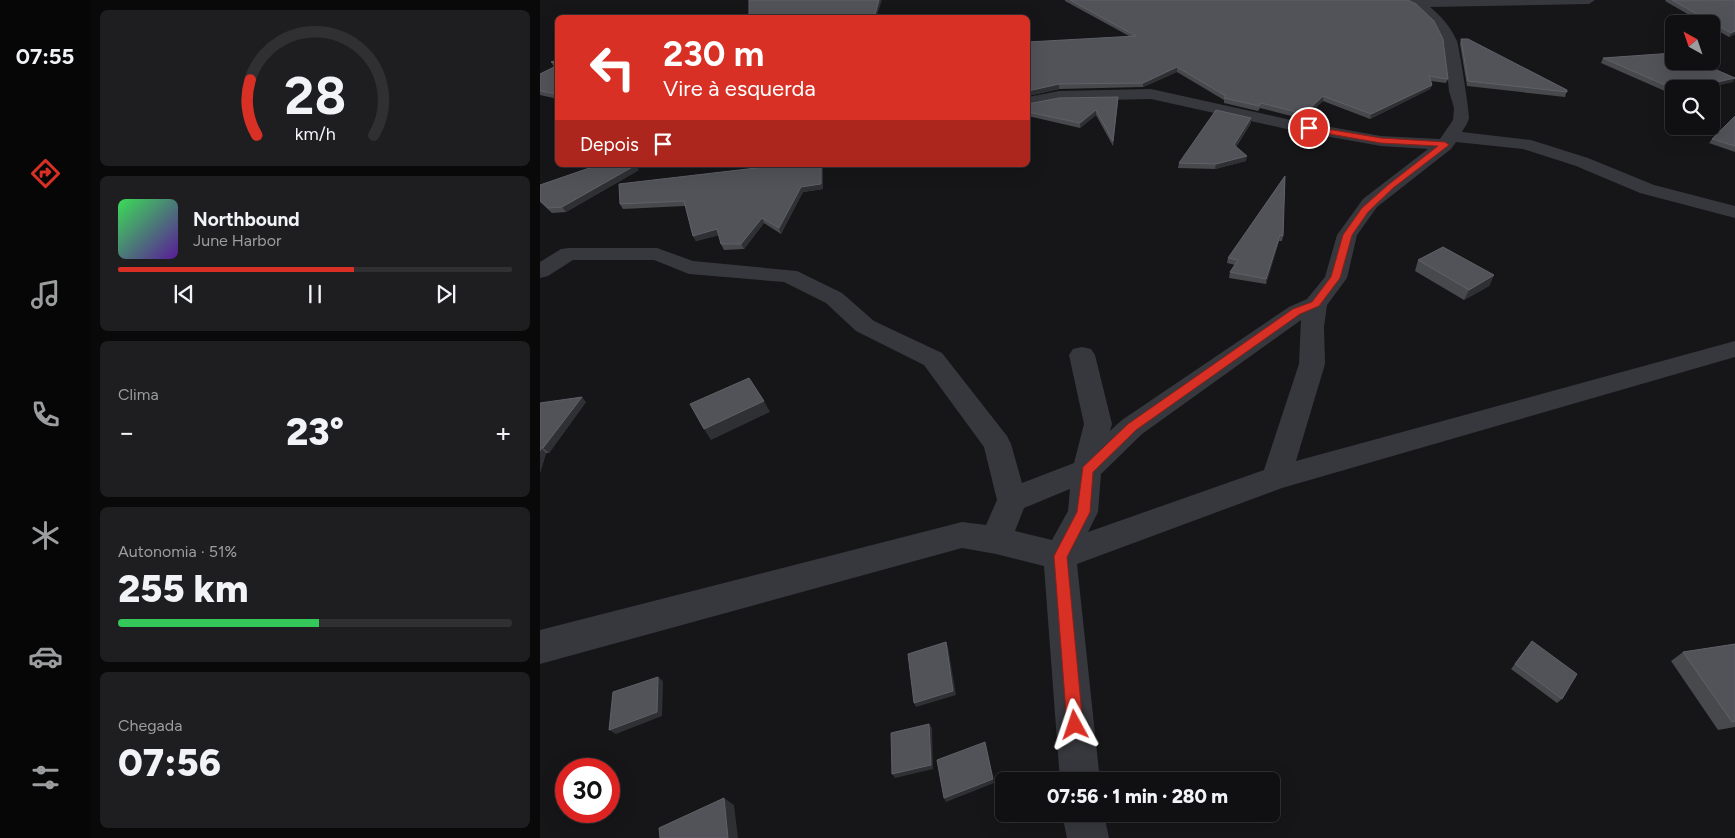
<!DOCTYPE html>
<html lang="pt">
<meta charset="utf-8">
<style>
:root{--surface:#101012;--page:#1e1e20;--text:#f1f3f6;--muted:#9c9d9f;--line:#303032;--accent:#d93025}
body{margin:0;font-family:Figtree,sans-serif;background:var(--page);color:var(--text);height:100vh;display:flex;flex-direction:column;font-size:19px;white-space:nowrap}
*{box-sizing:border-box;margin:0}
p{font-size:16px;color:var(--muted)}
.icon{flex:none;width:28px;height:28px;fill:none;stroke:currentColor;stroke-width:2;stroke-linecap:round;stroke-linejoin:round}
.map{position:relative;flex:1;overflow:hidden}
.sheet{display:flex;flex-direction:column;gap:10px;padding:10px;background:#09090a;width:450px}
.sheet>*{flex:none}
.hud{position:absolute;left:15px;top:15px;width:475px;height:152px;border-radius:8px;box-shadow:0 5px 20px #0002,0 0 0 1px var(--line);background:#d93025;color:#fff;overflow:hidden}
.needle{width:32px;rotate:320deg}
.buttons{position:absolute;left:1125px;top:15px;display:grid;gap:10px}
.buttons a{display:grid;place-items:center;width:55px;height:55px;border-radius:8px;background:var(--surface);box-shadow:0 5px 20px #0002,0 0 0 1px var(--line);font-size:25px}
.speed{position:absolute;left:15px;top:758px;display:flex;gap:10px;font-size:25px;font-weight:700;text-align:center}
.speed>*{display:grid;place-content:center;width:65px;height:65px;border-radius:50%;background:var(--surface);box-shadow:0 5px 20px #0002,0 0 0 1px var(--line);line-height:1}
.speed .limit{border:8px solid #d22;background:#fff;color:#111}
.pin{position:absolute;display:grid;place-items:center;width:42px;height:42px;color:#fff;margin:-21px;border:2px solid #fff;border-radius:50%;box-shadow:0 1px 5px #0007}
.me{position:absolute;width:55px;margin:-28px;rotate:355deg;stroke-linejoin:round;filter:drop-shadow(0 0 4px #0008)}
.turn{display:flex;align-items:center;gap:18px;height:105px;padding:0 25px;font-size:22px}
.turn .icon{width:65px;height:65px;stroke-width:2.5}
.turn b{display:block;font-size:35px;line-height:42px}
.then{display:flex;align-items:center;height:48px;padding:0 25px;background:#0003;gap:10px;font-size:19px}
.big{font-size:38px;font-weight:800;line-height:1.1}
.sheet .tile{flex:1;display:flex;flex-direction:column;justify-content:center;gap:8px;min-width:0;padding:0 18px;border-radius:8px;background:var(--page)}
.sheet .dial{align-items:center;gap:0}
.dial svg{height:130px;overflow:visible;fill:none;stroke:var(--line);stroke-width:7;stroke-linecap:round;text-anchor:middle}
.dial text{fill:var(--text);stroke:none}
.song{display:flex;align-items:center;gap:15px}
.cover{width:60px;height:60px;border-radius:8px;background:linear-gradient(135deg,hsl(130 70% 55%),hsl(270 70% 35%))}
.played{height:5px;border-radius:2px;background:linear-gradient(90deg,var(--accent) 60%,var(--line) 60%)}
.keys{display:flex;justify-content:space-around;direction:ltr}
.heat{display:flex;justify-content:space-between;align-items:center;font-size:28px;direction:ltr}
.charge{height:8px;border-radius:4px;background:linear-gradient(90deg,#34c759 51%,var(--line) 0)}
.trip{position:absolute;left:455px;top:772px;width:285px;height:50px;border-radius:8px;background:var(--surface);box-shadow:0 5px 20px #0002,0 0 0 1px var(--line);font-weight:800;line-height:50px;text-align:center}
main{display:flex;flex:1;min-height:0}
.dock{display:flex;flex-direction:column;width:90px;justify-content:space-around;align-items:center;background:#060607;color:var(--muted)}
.dock .icon{width:35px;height:35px}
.dock .selected{color:var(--accent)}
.dock b{font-size:22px;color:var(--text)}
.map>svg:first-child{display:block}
</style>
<main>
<nav class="dock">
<b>07:55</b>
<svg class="icon selected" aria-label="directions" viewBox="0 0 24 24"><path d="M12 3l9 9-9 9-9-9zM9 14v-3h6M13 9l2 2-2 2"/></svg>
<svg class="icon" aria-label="music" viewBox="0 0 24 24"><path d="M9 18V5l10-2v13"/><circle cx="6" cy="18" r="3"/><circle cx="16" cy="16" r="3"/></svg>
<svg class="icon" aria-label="phone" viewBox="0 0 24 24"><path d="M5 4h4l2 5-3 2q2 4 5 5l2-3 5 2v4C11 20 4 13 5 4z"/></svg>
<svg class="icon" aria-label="climate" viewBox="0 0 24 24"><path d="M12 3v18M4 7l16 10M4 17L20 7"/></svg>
<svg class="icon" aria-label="car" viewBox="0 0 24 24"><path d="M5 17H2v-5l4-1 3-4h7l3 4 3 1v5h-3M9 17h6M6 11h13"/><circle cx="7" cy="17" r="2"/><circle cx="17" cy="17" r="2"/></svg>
<svg class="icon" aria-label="filters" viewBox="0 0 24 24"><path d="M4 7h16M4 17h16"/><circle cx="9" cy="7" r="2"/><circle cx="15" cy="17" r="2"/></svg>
</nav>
<section class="sheet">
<div class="tile dial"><svg viewBox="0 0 100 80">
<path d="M14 69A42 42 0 1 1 86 69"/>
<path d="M14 69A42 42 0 0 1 10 35" stroke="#d93025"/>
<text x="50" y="56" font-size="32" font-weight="700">28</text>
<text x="50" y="72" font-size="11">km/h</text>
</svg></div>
<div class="tile">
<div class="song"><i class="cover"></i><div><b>Northbound</b><p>June Harbor</p></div></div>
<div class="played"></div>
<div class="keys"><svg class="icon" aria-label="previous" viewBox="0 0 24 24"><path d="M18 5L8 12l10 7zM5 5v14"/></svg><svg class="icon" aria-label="pause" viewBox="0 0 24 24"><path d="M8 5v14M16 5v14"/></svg><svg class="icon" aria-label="next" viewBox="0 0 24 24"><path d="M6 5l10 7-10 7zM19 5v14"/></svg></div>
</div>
<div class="tile"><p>Clima</p>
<div class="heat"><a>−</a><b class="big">23°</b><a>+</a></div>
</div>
<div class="tile"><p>Autonomia · 51%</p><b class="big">255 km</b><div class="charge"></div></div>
<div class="tile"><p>Chegada</p><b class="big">07:56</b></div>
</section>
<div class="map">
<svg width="1195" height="838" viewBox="0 0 1195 838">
<rect width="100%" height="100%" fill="#161618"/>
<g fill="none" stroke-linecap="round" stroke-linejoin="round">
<path fill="#37383d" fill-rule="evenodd" d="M 864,0 L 1055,0 L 1049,4 L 890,7 C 902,17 910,26 917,41 C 919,46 930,114 929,118 C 928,123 924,128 922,132 L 991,140 L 1048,158 L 1114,185 L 1195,206 L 1195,218 L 1100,193 L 1036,166 L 983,149 L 916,142 L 911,149 L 837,207 L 817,235 L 807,278 L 787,305 L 784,327 L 785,364 L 756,461 L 1195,341 L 1195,357 L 742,488 L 537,564 L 560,781 L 520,781 L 504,566 L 456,554 L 422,548 L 0,664 L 0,630 L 422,522 L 446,525 L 457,500 L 444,447 L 384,365 L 316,331 L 286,303 L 244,282 L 149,274 L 114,260 L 33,260 L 8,276 L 0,278 L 0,262 L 21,249 L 29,248 L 117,248 L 153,261 L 257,271 L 302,293 L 334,321 L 402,353 L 467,436 L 471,444 L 482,483 L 534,463 L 544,424 L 529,355 L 533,349 L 542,347 L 551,349 L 555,355 L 572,424 L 570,431 L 582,420 L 749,307 L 767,299 L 785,277 L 797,235 L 823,199 L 888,149 L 841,146 L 751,130 L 611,99 L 519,101 L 488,107 L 488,97 L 519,91 L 611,89 L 751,120 L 841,136 L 900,139 L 913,120 L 914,108 L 909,91 L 904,43 L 894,24 L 876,7 ZM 761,320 L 759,364 L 724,470 L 548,532 L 558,512 L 561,474 L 602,434 ZM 530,489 L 528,511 L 512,540 L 475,531 L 484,508 Z
M 522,814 L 564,814 L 569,838 L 527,838 Z"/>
</g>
<path fill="#47494d" d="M 525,0 L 868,0 L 908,79 L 906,83 L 891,81 L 892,85 L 890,89 L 830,119 L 783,101 L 763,119 L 720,108 L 718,111 L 684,103 L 684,100 L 637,72 L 603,87 L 519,89 L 488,96 L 589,36 L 525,1 Z
M 1126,0 L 1195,0 L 1195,34 L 1189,37 L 1171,27 L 1171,24 L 1165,24 L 1125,1 Z
M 921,39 L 1027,90 L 1025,97 L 927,86 L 920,44 Z
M 1063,58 L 1193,82 L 1134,89 L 1134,95 L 1061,63 Z
M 18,60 L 18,99 L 0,95 L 0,74 L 14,67 L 11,62 Z
M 578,97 L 573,146 L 556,115 L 540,128 L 488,116 L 488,104 Z
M 1195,116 L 1195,152 L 1169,143 L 1172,139 Z
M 711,118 L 711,123 L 696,147 L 706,161 L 675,169 L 638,168 L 639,163 Z
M 242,165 L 283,165 L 283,189 L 263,192 L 241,234 L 224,223 L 204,249 L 184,250 L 181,244 L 179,235 L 156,241 L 153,236 L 145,206 L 83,209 L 80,204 Z
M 99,170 L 26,212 L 12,213 L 0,202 L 0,185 Z
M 745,176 L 743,236 L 742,241 L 739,241 L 726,284 L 689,278 L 690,272 L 695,265 L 687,263 L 688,258 Z
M 878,260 L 954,275 L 949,286 L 924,300 L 875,271 Z
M 46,402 L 9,453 L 6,453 L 0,473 L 0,403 Z
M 992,641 L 1022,699 L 1017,703 L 971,669 Z
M 1195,644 L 1195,727 L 1178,730 L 1131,661 L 1143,652 Z"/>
<path fill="#2f3033" d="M 339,0 L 342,0 L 336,18 L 334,18 Z
M 1195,31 L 1195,34 L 1189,37 L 1191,33 Z
M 637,67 L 637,72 L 603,87 L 603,83 Z
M 1195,78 L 1193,82 L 1164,89 L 1146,89 Z
M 519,84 L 519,89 L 488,96 L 488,91 Z
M 892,85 L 890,89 L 830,119 L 831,114 Z
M 783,96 L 783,101 L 763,119 L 764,114 Z
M 578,97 L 578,102 L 573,146 L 573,141 Z
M 556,110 L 556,115 L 540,128 L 540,123 Z
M 711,118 L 711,123 L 693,150 L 694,145 Z
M 707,156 L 706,161 L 675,169 L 676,164 Z
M 96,165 L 99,170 L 26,212 L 22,207 Z
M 281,165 L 283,165 L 283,189 L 263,192 L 241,234 L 239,228 L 261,187 Z
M 222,218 L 224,223 L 204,249 L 201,244 Z
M 177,229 L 180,235 L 156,241 L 153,236 Z
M 740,235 L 739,241 L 726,284 L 726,279 Z
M 954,275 L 949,286 L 924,300 L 929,290 Z
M 42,397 L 46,402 L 9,453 L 3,448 Z
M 224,401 L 230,412 L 171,440 L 164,429 Z
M 1,448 L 6,453 L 0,473 L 0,451 Z
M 406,642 L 408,647 L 416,695 L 376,707 L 374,703 Z
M 118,677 L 123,681 L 122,716 L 76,734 L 69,730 Z
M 389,724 L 392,728 L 393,769 L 355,778 L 352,774 Z
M 445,742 L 446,746 L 454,783 L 406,802 L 404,798 Z
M 184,798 L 194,805 L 198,838 L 188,838 Z"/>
<path fill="#525359" stroke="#5f6168" d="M 209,0 L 339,0 L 334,18 L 209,18 Z
M 530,0 L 868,0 L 876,4 L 894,21 L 903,39 L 908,79 L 889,76 L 892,85 L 831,114 L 783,96 L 764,114 L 721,103 L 719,106 L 684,98 L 686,96 L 637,67 L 603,83 L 519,84 L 488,91 L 488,42 L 596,36 Z
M 1132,0 L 1195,0 L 1195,31 L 1191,33 Z
M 921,39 L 928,39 L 1027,90 L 1027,92 L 928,81 Z
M 1134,53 L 1134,61 L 1156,61 L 1195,78 L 1146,89 L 1134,89 L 1063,58 Z
M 18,60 L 18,63 L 11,62 Z
M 18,65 L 18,94 L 0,91 L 0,74 Z
M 578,97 L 573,141 L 556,110 L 540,123 L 488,112 L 488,104 L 519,98 Z
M 676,110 L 711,118 L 694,145 L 707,156 L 676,164 L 639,163 Z
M 1195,116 L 1195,146 L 1172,139 Z
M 58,165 L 96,165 L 22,207 L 8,208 L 0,200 L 0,185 Z
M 242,165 L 281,165 L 281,184 L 261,187 L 239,228 L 222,218 L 201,244 L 181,244 L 177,229 L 153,236 L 144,201 L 80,204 L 79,184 Z
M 745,176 L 743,236 L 740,235 L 726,279 L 690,272 L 698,260 L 688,258 Z
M 903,247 L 954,275 L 929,290 L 878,260 Z
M 209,378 L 224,401 L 164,429 L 150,404 Z
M 42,397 L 3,448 L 1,448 L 0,451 L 0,403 Z
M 992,641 L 1037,674 L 1022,699 L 975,664 Z
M 406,642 L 413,691 L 374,703 L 368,654 Z
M 1195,644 L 1195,721 L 1192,722 L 1143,652 Z
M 118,677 L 117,712 L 69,730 L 73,692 Z
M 389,724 L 391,765 L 352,774 L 351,733 Z
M 445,742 L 453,779 L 404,798 L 397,760 Z
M 184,798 L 188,838 L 120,838 L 119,828 Z"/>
<path fill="#d93025" stroke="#8d1f18" d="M 769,126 L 841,138 L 905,142 L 909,145 L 853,188 L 828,212 L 812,235 L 800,278 L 779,306 L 760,314 L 596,430 L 553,472 L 550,512 L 527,557 L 543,725 L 541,731 L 535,733 L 530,731 L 527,725 L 514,556 L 537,512 L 543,467 L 588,424 L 753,309 L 772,302 L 791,277 L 803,235 L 822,208 L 848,185 L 898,146 L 841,143 L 767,130 L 766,128 Z"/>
</svg>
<div class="buttons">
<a><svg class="needle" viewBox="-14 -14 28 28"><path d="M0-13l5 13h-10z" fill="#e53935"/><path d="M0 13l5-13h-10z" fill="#9c9d9f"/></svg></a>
<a><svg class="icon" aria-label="search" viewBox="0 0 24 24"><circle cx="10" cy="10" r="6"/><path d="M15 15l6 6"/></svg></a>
</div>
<div class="speed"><div class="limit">30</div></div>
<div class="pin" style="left:769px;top:128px;background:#d93025"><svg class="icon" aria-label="arrive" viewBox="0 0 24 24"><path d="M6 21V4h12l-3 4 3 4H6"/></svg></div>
<svg class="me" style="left:535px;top:725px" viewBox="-20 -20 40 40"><path d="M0-17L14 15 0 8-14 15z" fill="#d93025" stroke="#fff" stroke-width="4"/></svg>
<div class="trip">07:56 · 1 min · 280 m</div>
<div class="hud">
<div class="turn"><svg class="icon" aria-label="left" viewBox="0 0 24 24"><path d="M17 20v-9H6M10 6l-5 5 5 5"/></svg><div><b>230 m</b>Vire à esquerda</div></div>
<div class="then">Depois<svg class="icon" aria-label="arrive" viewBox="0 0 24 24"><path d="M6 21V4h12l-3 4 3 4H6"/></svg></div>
</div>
</div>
</main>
